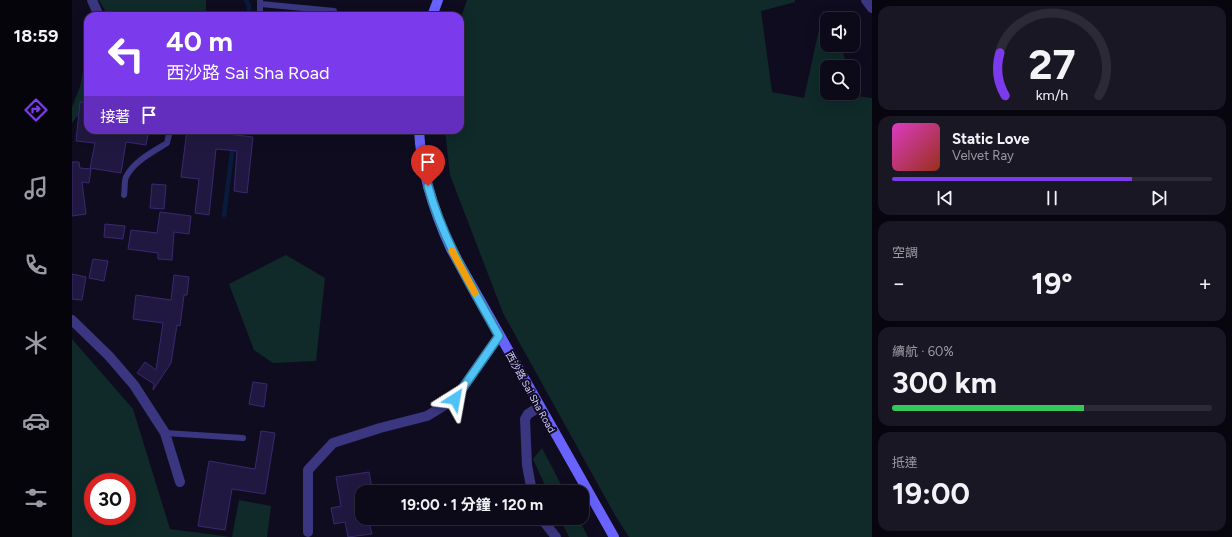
<!DOCTYPE html>
<html lang="zh-TW">
<meta charset="utf-8">
<style>
:root{--surface:#0c0918;--page:#1a1725;--text:#f1f3f6;--muted:#9a9aa2;--line:#2c2a37;--accent:#7c3aed}
body{margin:0;font-family:Figtree,"Noto Sans TC",sans-serif;background:var(--page);color:var(--text);height:100vh;display:flex;flex-direction:column;font-size:15px;white-space:nowrap}
*{box-sizing:border-box;margin:0}
p{font-size:13px;color:var(--muted)}
.icon{flex:none;width:22px;height:22px;fill:none;stroke:currentColor;stroke-width:2;stroke-linecap:round;stroke-linejoin:round}
.map{position:relative;flex:1;overflow:hidden}
.side{display:flex;flex-direction:column;gap:6px;padding:6px;background:#07050d;width:360px}
.side>*{flex:none}
.banner{position:absolute;left:12px;top:12px;width:380px;height:122px;border-radius:12px;box-shadow:0 4px 16px #0002,0 0 0 1px var(--line);background:#7c3aed;color:#fff;overflow:hidden}
.tools{position:absolute;left:748px;top:12px;display:grid;gap:8px}
.tools a{display:grid;place-items:center;width:40px;height:40px;border-radius:8px;background:var(--surface);box-shadow:0 4px 16px #0002,0 0 0 1px var(--line);font-size:20px}
.speed{position:absolute;left:12px;top:473px;display:flex;gap:8px;font-size:20px;font-weight:700;text-align:center}
.speed>*{display:grid;place-content:center;width:52px;height:52px;border-radius:50%;background:var(--surface);box-shadow:0 4px 16px #0002,0 0 0 1px var(--line);line-height:1}
.speed .limit{border:6px solid #d22;background:#fff;color:#111}
.pin{position:absolute;display:grid;place-items:center;width:34px;height:34px;color:#fff;margin:-41px -17px;border-radius:50% 50% 50% 0;rotate:-45deg;box-shadow:0 0 4px #0007}
.pin .icon{rotate:45deg}
.me{position:absolute;width:44px;margin:-22px;rotate:34deg;stroke-linejoin:round;filter:drop-shadow(0 0 3px #0008)}
.turn{display:flex;align-items:center;gap:14px;height:84px;padding:0 16px;font-size:18px}
.turn .icon{width:52px;height:52px;stroke-width:2.5}
.turn b{display:block;font-size:28px;line-height:34px}
.then{display:flex;align-items:center;height:38px;padding:0 16px;background:#0003;gap:8px;font-size:15px}
.big{font-size:30px;font-weight:700;line-height:1.1}
.side .card{flex:1;display:flex;flex-direction:column;justify-content:center;gap:6px;min-width:0;padding:0 14px;border-radius:12px;background:var(--page)}
.side .dial{align-items:center;gap:0}
.dial svg{height:104px;overflow:visible;fill:none;stroke:var(--line);stroke-width:7;stroke-linecap:round;text-anchor:middle}
.dial text{fill:var(--text);stroke:none}
.song{display:flex;align-items:center;gap:12px}
.cover{width:48px;height:48px;border-radius:6px;background:linear-gradient(135deg,hsl(310 70% 55%),hsl(10 70% 35%))}
.played{height:4px;border-radius:2px;background:linear-gradient(90deg,var(--accent) 75%,var(--line) 75%)}
.keys{display:flex;justify-content:space-around;direction:ltr}
.heat{display:flex;justify-content:space-between;align-items:center;font-size:22px;direction:ltr}
.charge{height:6px;border-radius:3px;background:linear-gradient(90deg,#34c759 60%,var(--line) 0)}
.trip{position:absolute;left:283px;top:485px;width:234px;height:40px;border-radius:12px;background:var(--surface);box-shadow:0 4px 16px #0002,0 0 0 1px var(--line);font-weight:700;line-height:40px;text-align:center}
main{display:flex;flex:1;min-height:0}
.menu{display:flex;flex-direction:column;width:72px;justify-content:space-around;align-items:center;background:#05040a;color:var(--muted)}
.menu .icon{width:28px;height:28px}
.menu .active{color:var(--accent)}
.menu b{font-size:18px;color:var(--text)}
.map>svg:first-child{display:block}
</style>
<main>
<nav class="menu">
<b>18:59</b>
<svg class="icon active" aria-label="directions" viewBox="0 0 24 24"><path d="M12 3l9 9-9 9-9-9zM9 14v-3h6M13 9l2 2-2 2"/></svg>
<svg class="icon" aria-label="music" viewBox="0 0 24 24"><path d="M9 18V5l10-2v13"/><circle cx="6" cy="18" r="3"/><circle cx="16" cy="16" r="3"/></svg>
<svg class="icon" aria-label="phone" viewBox="0 0 24 24"><path d="M5 4h4l2 5-3 2q2 4 5 5l2-3 5 2v4C11 20 4 13 5 4z"/></svg>
<svg class="icon" aria-label="climate" viewBox="0 0 24 24"><path d="M12 3v18M4 7l16 10M4 17L20 7"/></svg>
<svg class="icon" aria-label="car" viewBox="0 0 24 24"><path d="M5 17H2v-5l4-1 3-4h7l3 4 3 1v5h-3M9 17h6M6 11h13"/><circle cx="7" cy="17" r="2"/><circle cx="17" cy="17" r="2"/></svg>
<svg class="icon" aria-label="filters" viewBox="0 0 24 24"><path d="M4 7h16M4 17h16"/><circle cx="9" cy="7" r="2"/><circle cx="15" cy="17" r="2"/></svg>
</nav>
<div class="map">
<svg width="800" height="537" viewBox="0 0 800 537">
<rect width="100%" height="100%" fill="#100c20"/>
<path fill="#0f2a29" fill-rule="evenodd" d="M 27,0 L 134,0 L 134,16 L 36,16 Z
M 395,0 L 723,0 L 723,2 L 689,11 L 700,92 L 732,98 L 751,11 L 759,19 L 755,19 L 755,45 L 769,45 L 775,67 L 755,67 L 755,93 L 781,93 L 781,85 L 784,96 L 800,98 L 800,537 L 557,537 L 543,515 L 431,313 L 378,175 L 373,130 L 388,130 L 388,21 Z
M 16,45 L 16,103 L 0,123 L 0,107 L 8,87 Z
M 214,255 L 253,278 L 244,361 L 201,363 L 182,350 L 157,284 Z
M 0,339 L 61,409 L 98,529 L 159,537 L 0,537 ZM 21,482 L 55,482 L 55,516 L 21,516 Z
M 470,448 L 493,492 L 476,492 L 461,459 Z
M 167,500 L 199,506 L 195,537 L 160,537 Z
M 488,518 L 506,518 L 516,537 L 497,537 Z"/>
<g fill="none" stroke-linecap="round" stroke-linejoin="round">
<path stroke="#081b3d" stroke-width="4.5" d="M 174,0 L 177,6 L 177,16
M 152,215 L 163,130"/>
</g>
<path fill="#211841" stroke="#382a6e" d="M 8,102 L 16,103 L 16,130 L 77,130 L 74,145 L 54,142 L 49,173 L 18,168 L 23,143 L 4,141 Z
M 115,130 L 138,130 L 147,131 L 146,133 L 181,137 L 175,193 L 162,191 L 165,151 L 144,149 L 137,215 L 123,213 L 127,179 L 109,177 Z
M 0,162 L 7,162 L 8,168 L 19,169 L 17,183 L 10,182 L 14,214 L 0,216 Z
M 80,184 L 94,185 L 92,209 L 78,208 Z
M 88,212 L 119,216 L 117,234 L 102,232 L 100,260 L 86,259 L 86,253 L 56,249 L 59,230 L 85,233 Z
M 33,224 L 53,226 L 51,239 L 32,237 Z
M 21,259 L 36,261 L 32,281 L 17,278 Z
M 0,274 L 14,277 L 10,300 L 0,299 Z
M 102,275 L 117,277 L 115,295 L 112,295 L 108,326 L 105,325 L 99,363 L 81,390 L 82,384 L 65,373 L 73,362 L 84,370 L 91,323 L 61,319 L 64,295 L 99,300 Z
M 181,382 L 195,384 L 192,407 L 177,404 Z
M 189,431 L 203,433 L 193,494 L 160,489 L 153,530 L 126,526 L 137,461 L 183,469 Z
M 297,472 L 300,488 L 290,490 L 290,523 L 297,522 L 300,534 L 276,537 L 273,522 L 262,524 L 259,508 L 269,506 L 264,477 Z"/>
<g fill="none" stroke-linecap="round" stroke-linejoin="round">
<path stroke="#3a3680" stroke-width="6" d="M 188,0 L 188,16
M 189,4 L 262,11
M 52,195 C 53,190 52,182 54,177 C 62,161 81,152 95,143 L 98,130
M 93,433 L 171,438"/>
<path stroke="#3a3680" stroke-width="10" d="M 20,0 L 27,16
M 794,0 L 800,8
M 0,320 L 37,356 L 62,385 L 93,433 L 108,482
M 460,492 L 455,465 L 453,419 L 456,414 L 467,407
M 469,518 L 484,537
M 236,532 L 236,470 L 261,443 L 308,428 L 355,416 L 383,399 L 427,336"/>
<path stroke="#6862ff" stroke-width="10" d="M 360,16 L 366,0
M 347,130 C 349,171 362,212 379,249 L 542,537"/>
</g>
<g fill="none" stroke-linecap="round" stroke-linejoin="round">
<defs>
<path id="route" d="M 356,186 C 371,241 400,287 427,336 L 383,399"/>
</defs>
<use href="#route" stroke="#337fa1" stroke-width="10"/>
<use href="#route" stroke="#4fc3f7" stroke-width="7"/>
<path stroke="#f59e0b" stroke-width="7" d="M 380,251 L 403,293"/>
</g>
<g text-anchor="middle" stroke-width="4" stroke-linejoin="round" paint-order="stroke">
<g font-size="10" fill="#d2cbff" stroke="#100c20">
<text transform="translate(459 392) rotate(61)" y="4">西沙路 Sai Sha Road</text>
</g>
</g>
</svg>
<div class="tools">
<a><svg class="icon" aria-label="sound" viewBox="0 0 24 24"><path d="M4 9h4l5-4v14l-5-4H4zM17 9q2 3 0 6"/></svg></a>
<a><svg class="icon" aria-label="search" viewBox="0 0 24 24"><circle cx="10" cy="10" r="6"/><path d="M15 15l6 6"/></svg></a>
</div>
<div class="speed"><div class="limit">30</div></div>
<div class="pin" style="left:356px;top:186px;background:#d93025"><svg class="icon" aria-label="arrive" viewBox="0 0 24 24"><path d="M6 21V4h12l-3 4 3 4H6"/></svg></div>
<svg class="me" style="left:383px;top:399px" viewBox="-20 -20 40 40"><path d="M0-17L14 15 0 8-14 15z" fill="#4fc3f7" stroke="#fff" stroke-width="4"/></svg>
<div class="trip">19:00 · 1 分鐘 · 120 m</div>
<div class="banner">
<div class="turn"><svg class="icon" aria-label="left" viewBox="0 0 24 24"><path d="M17 20v-9H6M10 6l-5 5 5 5"/></svg><div><b>40 m</b>西沙路 Sai Sha Road</div></div>
<div class="then">接著<svg class="icon" aria-label="arrive" viewBox="0 0 24 24"><path d="M6 21V4h12l-3 4 3 4H6"/></svg></div>
</div>
</div>
<section class="side">
<div class="card dial"><svg viewBox="0 0 100 80">
<path d="M14 69A42 42 0 1 1 86 69"/>
<path d="M14 69A42 42 0 0 1 10 36" stroke="#7c3aed"/>
<text x="50" y="56" font-size="32" font-weight="700">27</text>
<text x="50" y="72" font-size="11">km/h</text>
</svg></div>
<div class="card">
<div class="song"><i class="cover"></i><div><b>Static Love</b><p>Velvet Ray</p></div></div>
<div class="played"></div>
<div class="keys"><svg class="icon" aria-label="previous" viewBox="0 0 24 24"><path d="M18 5L8 12l10 7zM5 5v14"/></svg><svg class="icon" aria-label="pause" viewBox="0 0 24 24"><path d="M8 5v14M16 5v14"/></svg><svg class="icon" aria-label="next" viewBox="0 0 24 24"><path d="M6 5l10 7-10 7zM19 5v14"/></svg></div>
</div>
<div class="card"><p>空調</p>
<div class="heat"><a>−</a><b class="big">19°</b><a>+</a></div>
</div>
<div class="card"><p>續航 · 60%</p><b class="big">300 km</b><div class="charge"></div></div>
<div class="card"><p>抵達</p><b class="big">19:00</b></div>
</section>
</main>
